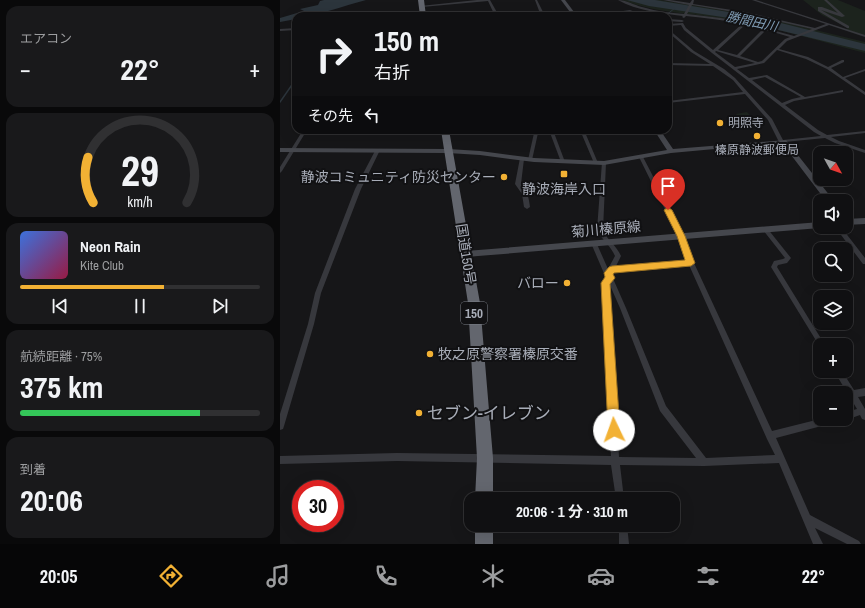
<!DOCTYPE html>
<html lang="ja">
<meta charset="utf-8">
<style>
:root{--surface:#101012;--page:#19191b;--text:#f1f3f6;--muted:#9c9d9f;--line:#303032;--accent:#f2b134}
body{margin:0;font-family:"Archivo Narrow","Noto Sans JP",sans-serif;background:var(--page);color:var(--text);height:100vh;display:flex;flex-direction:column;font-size:15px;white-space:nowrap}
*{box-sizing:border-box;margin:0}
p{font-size:13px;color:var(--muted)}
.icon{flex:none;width:22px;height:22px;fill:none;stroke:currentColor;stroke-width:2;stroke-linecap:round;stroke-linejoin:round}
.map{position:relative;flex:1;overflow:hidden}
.details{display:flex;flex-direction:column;gap:6px;padding:6px;background:#09090a;width:280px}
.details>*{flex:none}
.guide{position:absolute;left:12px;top:12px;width:380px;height:122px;border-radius:12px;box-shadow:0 4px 16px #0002,0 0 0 1px var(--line);background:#101012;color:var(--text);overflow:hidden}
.needle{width:26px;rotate:130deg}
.fabs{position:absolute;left:533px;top:146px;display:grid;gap:8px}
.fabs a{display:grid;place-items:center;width:40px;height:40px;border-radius:8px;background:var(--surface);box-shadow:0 4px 16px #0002,0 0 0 1px var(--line);font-size:20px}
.speed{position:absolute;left:12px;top:480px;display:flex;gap:8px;font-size:20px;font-weight:700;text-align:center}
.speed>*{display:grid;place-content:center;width:52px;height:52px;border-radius:50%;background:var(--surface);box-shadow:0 4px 16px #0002,0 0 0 1px var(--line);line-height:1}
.speed .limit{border:6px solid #d22;background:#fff;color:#111}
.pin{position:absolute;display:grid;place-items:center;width:34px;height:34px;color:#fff;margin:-41px -17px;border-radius:50% 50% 50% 0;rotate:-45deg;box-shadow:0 0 4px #0007}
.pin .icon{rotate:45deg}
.me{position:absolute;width:44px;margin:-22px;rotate:357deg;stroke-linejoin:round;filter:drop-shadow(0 0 3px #0008)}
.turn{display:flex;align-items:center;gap:14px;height:84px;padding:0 16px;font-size:18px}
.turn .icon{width:52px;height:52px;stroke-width:2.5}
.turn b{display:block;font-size:28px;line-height:34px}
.then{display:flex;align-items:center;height:38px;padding:0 16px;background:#0003;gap:8px;font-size:15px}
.big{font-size:30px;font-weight:700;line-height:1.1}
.details .widget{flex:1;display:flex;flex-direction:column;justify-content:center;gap:6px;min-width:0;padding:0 14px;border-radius:12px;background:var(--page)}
.details .dial{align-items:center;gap:0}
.dial svg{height:104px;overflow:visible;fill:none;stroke:var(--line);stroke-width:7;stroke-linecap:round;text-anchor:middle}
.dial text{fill:var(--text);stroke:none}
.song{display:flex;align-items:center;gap:12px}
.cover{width:48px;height:48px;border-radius:6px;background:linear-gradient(135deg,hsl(220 70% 55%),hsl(340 70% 35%))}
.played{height:4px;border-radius:2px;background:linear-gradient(90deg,var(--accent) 60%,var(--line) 60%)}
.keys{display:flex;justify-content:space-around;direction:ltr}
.heat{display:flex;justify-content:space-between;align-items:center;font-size:22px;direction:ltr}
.charge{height:6px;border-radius:3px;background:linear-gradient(90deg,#34c759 75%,var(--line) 0)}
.trip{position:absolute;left:184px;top:492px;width:216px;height:40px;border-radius:12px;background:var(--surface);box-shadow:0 4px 16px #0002,0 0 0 1px var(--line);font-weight:700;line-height:40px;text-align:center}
.tabs{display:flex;height:64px;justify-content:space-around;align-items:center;background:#060607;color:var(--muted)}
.tabs .icon{width:28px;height:28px}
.tabs .on{color:var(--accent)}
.tabs b{font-size:18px;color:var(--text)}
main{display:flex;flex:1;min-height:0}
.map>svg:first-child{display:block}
</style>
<main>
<section class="details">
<div class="widget"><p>エアコン</p>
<div class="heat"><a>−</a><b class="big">22°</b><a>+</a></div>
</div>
<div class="widget dial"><svg viewBox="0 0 100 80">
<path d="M14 69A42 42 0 1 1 86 69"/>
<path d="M14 69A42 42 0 0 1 10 34" stroke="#f2b134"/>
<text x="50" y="56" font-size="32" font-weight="700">29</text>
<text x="50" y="72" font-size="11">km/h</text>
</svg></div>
<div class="widget">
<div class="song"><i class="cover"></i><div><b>Neon Rain</b><p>Kite Club</p></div></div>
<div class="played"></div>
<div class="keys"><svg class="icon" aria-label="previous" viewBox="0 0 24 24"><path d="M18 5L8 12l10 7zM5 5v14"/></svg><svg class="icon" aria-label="pause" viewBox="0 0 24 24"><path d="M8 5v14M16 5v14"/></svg><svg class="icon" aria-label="next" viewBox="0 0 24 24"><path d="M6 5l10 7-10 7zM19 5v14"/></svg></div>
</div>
<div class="widget"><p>航続距離 · 75%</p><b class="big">375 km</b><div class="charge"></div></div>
<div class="widget"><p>到着</p><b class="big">20:06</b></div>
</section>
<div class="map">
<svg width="585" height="544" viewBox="0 0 585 544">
<rect width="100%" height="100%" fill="#161618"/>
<path fill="#1c231d" d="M 342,0 L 381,0 L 478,16 L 585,42 L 585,53 C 539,41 493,27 446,19 C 411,13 375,13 342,0 Z
M 523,0 L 558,0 L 585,11 L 585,36 L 566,29 L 568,28 L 542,15 Z
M 467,112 L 480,126 L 468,128 L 456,114 Z"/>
<path fill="#2c353c" d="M 44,0 L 86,0 C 62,6 40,16 16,16 L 16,19 L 0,22 L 0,18 L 24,11 L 20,9 L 38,5 L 40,1 Z
M 347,0 L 375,0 L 473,16 L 585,44 L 585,51 L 449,18 L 369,6 Z"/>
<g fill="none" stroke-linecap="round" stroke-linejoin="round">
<path stroke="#2c353c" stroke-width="1" d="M 45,11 L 49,16
M 385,16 L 395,8"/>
<path stroke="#2c353c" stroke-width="1.5" d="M 0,102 L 16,79"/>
<path fill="#37383d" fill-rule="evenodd" d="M 197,0 L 210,0 L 219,16 L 215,16 L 208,1 L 142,7 L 140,6 Z
M 255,0 L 257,0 L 265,16 L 261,16 Z
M 338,0 C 346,0 354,5 362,7 C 376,11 390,13 404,14 L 409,5 L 383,0 L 390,0 L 410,3 L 412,0 L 414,0 L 413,4 L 465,12 L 535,28 L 546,24 L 472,0 L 476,0 L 585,35 L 585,37 L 549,25 L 507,41 L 499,49 L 528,57 L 548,67 L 562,60 L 564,60 L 564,62 L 551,68 L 563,77 L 585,69 L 585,71 L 565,78 L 585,92 L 585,95 L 547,69 L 526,59 L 497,50 L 484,63 L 457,69 L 469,78 L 487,75 L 525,97 L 563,90 L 563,92 L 514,101 L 505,105 L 538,130 L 547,135 L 585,131 L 585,133 L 551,137 L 559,141 L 585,150 L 585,153 L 555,143 L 545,138 L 504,142 L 499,142 L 488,120 L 465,94 L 388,103 L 388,101 L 463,92 L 453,80 L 433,66 L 388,65 L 388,63 L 430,64 L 411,52 L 388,32 L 388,29 L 414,51 L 444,69 L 455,78 L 492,119 L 503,140 L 541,136 L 534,132 L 432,53 L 404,30 L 401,25 L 388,26 L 388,24 L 403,23 L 406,28 L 433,50 L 462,24 C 444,20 425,18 406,16 L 404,18 L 402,17 L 403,16 C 381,13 357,11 338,0 ZM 412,5 L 465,14 L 532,29 L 514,36 L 459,21 L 441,18 L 407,14 ZM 465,25 L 483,29 L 457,55 L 438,50 ZM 486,30 L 510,37 L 505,39 L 482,61 L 478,62 L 460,56 ZM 436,51 L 475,63 L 455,67 L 435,52 ZM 485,77 L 521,97 L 512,99 L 502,103 L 472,80 Z
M 544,0 L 547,0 L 565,16 L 562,17 L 541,10 L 569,26 L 569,28 L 567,28 L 538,11 L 538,7 L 542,7 L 558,13 Z
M 350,10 L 365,16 L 360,16 L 350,12 L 317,16 L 308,16 Z
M 388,19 L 402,20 L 404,21 L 402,22 L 388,21 Z
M 16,28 L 16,30 L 0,31 L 0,29 Z
M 23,130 L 27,130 L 2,171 L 0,173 L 0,167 Z
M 252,130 L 256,130 L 258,133 L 252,160 L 250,161 L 248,160 L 254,133 Z
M 269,130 L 273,130 L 285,162 L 285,163 L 281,163 L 281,162 Z
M 300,130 L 304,130 L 318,163 L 318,164 L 316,164 L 314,163 Z
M 96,149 L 100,149 L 100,150 L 81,189 L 41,293 L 34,324 L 4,426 L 3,429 L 0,430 L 0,414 L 28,324 L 35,293 L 75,189 Z
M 359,156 L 363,156 L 363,157 L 404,236 L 414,263 L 492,431 L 540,419 L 557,419 L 556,422 L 553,423 L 496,438 L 530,515 L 579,541 L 581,544 L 567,544 L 535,528 L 543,544 L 533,544 L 499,463 L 424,466 L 340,465 L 344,499 L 336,499 L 331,465 L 117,461 L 0,464 L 0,456 L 117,453 L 331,456 L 322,283 L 326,278 L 311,243 L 314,241 L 316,242 L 328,269 L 335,256 C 331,246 322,240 317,230 L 322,162 L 324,162 L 326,163 L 323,230 C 327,240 337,246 341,256 L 336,266 L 407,261 L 398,236 L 359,157 ZM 409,265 L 487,439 L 495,455 L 426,458 L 386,406 L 346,308 L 331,274 L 334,271 ZM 329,283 L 340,308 L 380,411 L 416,458 L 339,457 Z
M 240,158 L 244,158 L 244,159 L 241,184 C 247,191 249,198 250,207 L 247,209 L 244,207 L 242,194 L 235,184 Z
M 485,227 L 487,228 L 511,258 L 507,263 L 498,265 L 497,267 L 545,345 L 540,345 L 540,347 L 491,267 L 494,261 L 503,259 L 505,258 L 483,230 L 482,229 Z
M 555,227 L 561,227 L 585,258 L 585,264 L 583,264 Z
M 554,371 L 562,371 L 574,390 L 585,388 L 585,396 L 578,397 L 585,409 L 585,420 L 582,419 L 580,415 L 566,420 L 564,419 L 566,419 L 566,412 L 577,409 Z
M 339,525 L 347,525 L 349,544 L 339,544 Z"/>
<path fill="#45474d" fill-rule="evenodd" d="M 281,0 L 285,0 L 297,16 L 293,16 Z
M 374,130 L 380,130 L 393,149 L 506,140 L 554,201 L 546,201 L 502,143 L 391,153 L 324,165 L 254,162 L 200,155 L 168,153 L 0,152 L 0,148 L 168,149 L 200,151 L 254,158 L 324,161 L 387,150 Z
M 585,218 L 585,224 L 566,225 L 566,219 Z
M 540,222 L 540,227 L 543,227 L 540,228 L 186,257 L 182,254 L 186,251 Z"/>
<path fill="#63666e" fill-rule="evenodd" d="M 138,0 L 144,0 L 146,16 L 140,16 Z
M 161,130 L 169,130 L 200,303 L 213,458 L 213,499 L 195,499 L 197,458 L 188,303 Z
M 195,525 L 213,525 L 213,544 L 195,544 Z"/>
</g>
<path fill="#f2b134" stroke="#9d7322" d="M 388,207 L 392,210 L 405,236 L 415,263 L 411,266 L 334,273 L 333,274 L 335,278 L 330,284 L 340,430 L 338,434 L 334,436 L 329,434 L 328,430 L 321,283 L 325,277 L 324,273 L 329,267 L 332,266 L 405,260 L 397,236 L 384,210 Z"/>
<g fill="#f2b134" stroke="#111113" stroke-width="1.5">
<circle cx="440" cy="123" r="4"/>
<circle cx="477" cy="136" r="4"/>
<rect x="280" y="170" width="8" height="8" rx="2"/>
<circle cx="224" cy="177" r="4"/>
<circle cx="287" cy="283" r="4"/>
<circle cx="150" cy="354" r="4"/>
<circle cx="139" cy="413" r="4"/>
</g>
<g text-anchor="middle" stroke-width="4" stroke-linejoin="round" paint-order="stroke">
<g font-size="12" fill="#a8adb8" stroke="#111113" text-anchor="start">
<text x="448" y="127">明照寺</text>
<text x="477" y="154" text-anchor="middle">榛原静波郵便局</text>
</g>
<g font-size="13" font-style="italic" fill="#7f9bb3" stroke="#111113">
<text transform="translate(472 21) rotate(12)" y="5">勝間田川</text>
</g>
<rect fill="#111113" stroke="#7b7e86" stroke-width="1" x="181" y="302" width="26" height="22" rx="3"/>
<g font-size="13" font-weight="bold" fill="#a8adb8">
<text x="194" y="318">150</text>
</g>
<g font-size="14" fill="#a8adb8" stroke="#111113" text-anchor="end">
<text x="216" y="182">静波コミュニティ防災センター</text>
<text x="284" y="194" text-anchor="middle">静波海岸入口</text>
<text x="279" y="288">バロー</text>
<text x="158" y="359" text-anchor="start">牧之原警察署榛原交番</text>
</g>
<g font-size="14" fill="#a8adb8" stroke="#111113">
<text transform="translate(326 229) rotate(-5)" y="5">菊川榛原線</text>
<text transform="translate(186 254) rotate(81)" y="5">国道150号</text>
</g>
<g font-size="17" fill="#a8adb8" stroke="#111113" text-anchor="start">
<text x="147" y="419">セブン-イレブン</text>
</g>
</g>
</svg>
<div class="fabs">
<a><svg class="needle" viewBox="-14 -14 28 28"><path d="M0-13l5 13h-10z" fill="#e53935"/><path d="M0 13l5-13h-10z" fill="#9c9d9f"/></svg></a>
<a><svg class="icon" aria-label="sound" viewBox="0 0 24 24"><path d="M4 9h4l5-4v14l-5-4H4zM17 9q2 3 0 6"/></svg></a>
<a><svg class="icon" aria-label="search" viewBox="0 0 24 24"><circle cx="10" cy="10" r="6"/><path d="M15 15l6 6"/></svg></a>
<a><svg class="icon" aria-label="layers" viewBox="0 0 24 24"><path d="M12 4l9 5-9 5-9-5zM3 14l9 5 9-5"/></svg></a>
<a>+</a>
<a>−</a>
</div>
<div class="speed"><div class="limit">30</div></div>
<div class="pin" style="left:388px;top:210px;background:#d93025"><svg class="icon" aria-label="arrive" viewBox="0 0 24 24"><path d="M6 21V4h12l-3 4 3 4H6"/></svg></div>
<svg class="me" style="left:334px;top:430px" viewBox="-20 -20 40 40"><circle r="19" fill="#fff"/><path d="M0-13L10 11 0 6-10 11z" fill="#f2b134"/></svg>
<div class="trip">20:06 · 1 分 · 310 m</div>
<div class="guide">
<div class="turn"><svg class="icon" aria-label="right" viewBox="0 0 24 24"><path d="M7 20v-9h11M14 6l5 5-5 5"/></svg><div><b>150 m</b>右折</div></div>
<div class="then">その先<svg class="icon" aria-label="left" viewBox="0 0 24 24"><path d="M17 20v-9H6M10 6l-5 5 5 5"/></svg></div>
</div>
</div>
</main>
<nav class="tabs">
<b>20:05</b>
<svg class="icon on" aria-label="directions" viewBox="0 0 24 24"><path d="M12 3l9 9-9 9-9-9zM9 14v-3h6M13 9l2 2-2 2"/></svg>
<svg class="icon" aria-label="music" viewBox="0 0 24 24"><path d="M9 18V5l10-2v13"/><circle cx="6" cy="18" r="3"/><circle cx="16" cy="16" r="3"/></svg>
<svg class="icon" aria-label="phone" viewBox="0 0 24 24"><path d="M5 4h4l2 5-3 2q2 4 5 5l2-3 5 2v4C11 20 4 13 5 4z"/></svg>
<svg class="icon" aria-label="climate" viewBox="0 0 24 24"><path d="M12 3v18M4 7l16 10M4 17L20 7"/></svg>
<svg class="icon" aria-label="car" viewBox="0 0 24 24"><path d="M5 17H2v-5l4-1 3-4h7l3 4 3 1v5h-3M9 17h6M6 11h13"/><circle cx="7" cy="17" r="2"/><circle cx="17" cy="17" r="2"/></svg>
<svg class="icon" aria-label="filters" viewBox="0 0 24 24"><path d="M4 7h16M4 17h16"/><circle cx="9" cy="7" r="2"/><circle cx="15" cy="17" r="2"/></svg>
<b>22°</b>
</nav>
